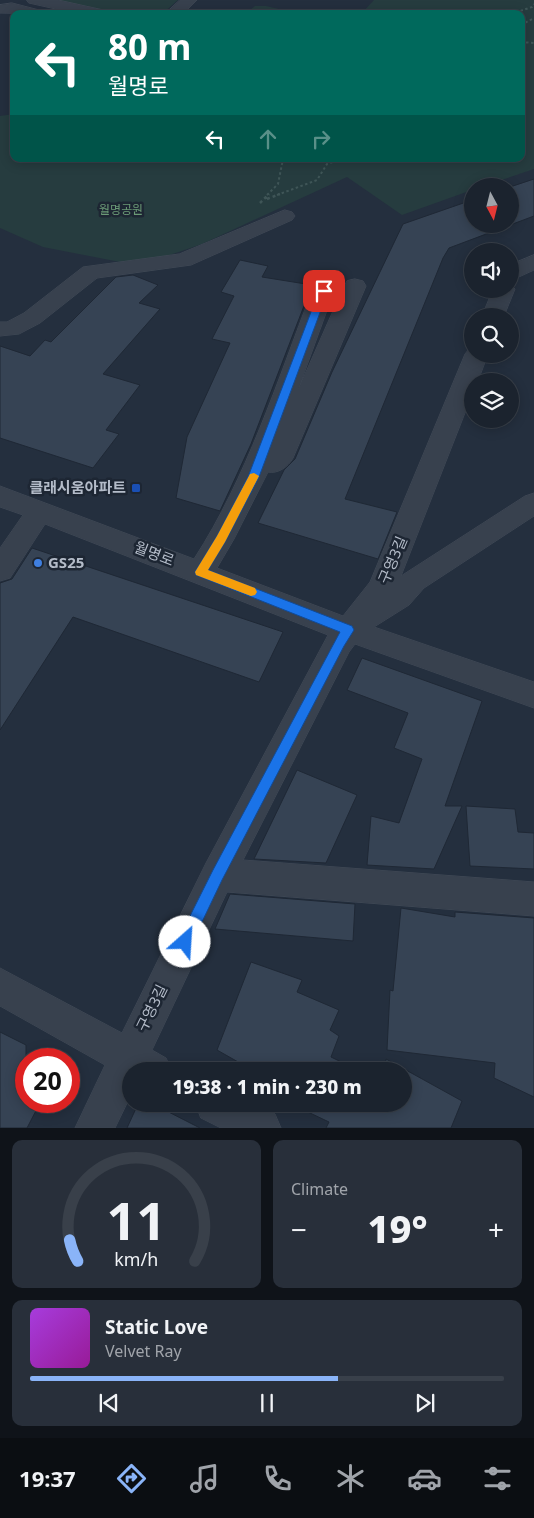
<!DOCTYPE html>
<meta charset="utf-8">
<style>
:root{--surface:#1b232e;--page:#282f3a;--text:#f1f3f6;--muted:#a0a4aa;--line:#39404a;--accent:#8ab4f8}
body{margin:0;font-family:"Noto Sans","Noto Sans KR",sans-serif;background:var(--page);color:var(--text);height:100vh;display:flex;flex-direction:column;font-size:19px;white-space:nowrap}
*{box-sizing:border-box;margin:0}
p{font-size:16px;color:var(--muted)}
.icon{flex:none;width:28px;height:28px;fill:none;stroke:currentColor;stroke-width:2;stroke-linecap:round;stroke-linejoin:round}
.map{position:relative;height:1128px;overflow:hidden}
.sheet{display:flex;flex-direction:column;gap:12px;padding:12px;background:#0f1319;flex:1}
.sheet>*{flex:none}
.hud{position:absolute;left:10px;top:10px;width:515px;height:152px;border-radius:10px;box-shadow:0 2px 12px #0003,0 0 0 1px var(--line);background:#00695c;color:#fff;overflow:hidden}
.needle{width:32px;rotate:173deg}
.buttons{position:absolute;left:464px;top:178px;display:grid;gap:10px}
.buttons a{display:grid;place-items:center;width:55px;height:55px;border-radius:50%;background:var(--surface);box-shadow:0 2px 12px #0003,0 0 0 1px var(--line);font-size:25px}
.speed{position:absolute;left:15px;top:1048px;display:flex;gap:10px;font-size:25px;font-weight:700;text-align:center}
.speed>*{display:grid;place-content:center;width:65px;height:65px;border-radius:50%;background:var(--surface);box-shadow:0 2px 12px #0003,0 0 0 1px var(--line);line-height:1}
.speed .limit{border:8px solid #d22;background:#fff;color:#111}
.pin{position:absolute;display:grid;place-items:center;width:42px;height:42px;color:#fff;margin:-21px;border-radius:10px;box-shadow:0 2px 8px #0006}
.me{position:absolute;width:55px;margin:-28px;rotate:26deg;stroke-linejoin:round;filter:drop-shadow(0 0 4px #0008)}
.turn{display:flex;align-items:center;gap:18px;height:105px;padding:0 15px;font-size:22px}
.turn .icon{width:65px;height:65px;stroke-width:2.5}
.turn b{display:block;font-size:35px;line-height:42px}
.lanes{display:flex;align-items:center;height:48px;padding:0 15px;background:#0003;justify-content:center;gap:25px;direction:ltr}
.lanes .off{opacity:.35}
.big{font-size:38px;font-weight:800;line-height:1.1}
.sheet .widget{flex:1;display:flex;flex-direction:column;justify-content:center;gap:8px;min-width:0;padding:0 18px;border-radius:10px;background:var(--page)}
.sheet .dial{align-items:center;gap:0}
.dial svg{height:130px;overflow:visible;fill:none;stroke:var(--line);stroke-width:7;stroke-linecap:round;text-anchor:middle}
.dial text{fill:var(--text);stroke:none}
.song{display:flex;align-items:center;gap:15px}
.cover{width:60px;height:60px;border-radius:8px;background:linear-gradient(135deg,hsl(280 70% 55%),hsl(300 70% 35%))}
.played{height:5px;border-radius:2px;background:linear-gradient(90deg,var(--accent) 65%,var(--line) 65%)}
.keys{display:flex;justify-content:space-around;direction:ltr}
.heat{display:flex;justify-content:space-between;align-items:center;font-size:28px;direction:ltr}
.sheet .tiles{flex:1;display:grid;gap:12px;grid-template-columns:1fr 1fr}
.widget:last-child{grid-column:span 2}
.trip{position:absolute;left:122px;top:1062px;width:290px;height:50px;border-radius:25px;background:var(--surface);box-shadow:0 2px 12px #0003,0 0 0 1px var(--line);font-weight:800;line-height:50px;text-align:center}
.tab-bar{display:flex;height:80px;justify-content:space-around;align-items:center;background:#0b0e12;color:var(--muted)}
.tab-bar .icon{width:35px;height:35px}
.tab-bar .on{color:var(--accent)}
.tab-bar b{font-size:22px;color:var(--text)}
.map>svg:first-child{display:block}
</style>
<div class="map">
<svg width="534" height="1128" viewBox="0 0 534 1128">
<rect width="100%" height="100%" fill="#242f3e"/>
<path fill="#263c3f" d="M 52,0 L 178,0 C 173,4 168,10 162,12 C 127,22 86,7 52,0 Z
M 374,0 L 534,0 L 534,169 L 484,186 L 472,186 L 472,190 L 402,215 L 347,177 L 202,244 L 161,258 L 120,262 L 43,247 L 0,228 L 0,116 L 14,114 L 14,159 L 521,159 L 521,14 L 361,14 Z
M 255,6 L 266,6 L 300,14 L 245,14 Z"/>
<path fill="#364354" stroke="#1f2835" d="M 534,179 L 534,216 L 449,248 L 443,258 L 345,499 L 397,512 L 378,559 L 258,523 L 284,470 L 295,459 L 332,372 L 403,224 L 472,200 L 472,224 L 510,224 L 510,187 Z
M 240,260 L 268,266 L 262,277 L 312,285 L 251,444 L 220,511 L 176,498 L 187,437 L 230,343 L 212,339 L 234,296 L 221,292 Z
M 133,275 L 158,285 L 139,303 L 160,309 L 103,374 L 140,385 L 106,430 L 119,434 L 93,468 L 0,438 L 0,346 L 30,356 L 45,340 L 51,342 L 116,277 Z
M 32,548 L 283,632 L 259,682 L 73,617 L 0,730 L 0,583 L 12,579 Z
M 362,658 L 482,701 L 445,806 L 462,806 L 434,869 L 367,865 L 371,816 L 399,823 L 422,759 L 394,748 L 408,713 L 347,690 Z
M 297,770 L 357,795 L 326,863 L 254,859 Z
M 466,806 L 515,809 L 518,832 L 534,833 L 534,869 L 470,866 Z
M 230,894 L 355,904 L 353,941 L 215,929 Z
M 401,908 L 455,917 L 455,912 L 534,918 L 534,1097 L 494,1078 L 495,1063 L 387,1050 L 390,990 L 393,991 Z
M 251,962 L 302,980 L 297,992 L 339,1010 L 330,1030 L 339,1036 L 331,1057 L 360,1071 L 254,1071 L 217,1050 Z
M 0,1032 L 26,1045 L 26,1101 L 41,1101 L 27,1128 L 0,1128 Z
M 386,1059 L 462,1101 L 451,1128 L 326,1128 L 329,1122 L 291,1104 L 404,1104 L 404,1071 L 385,1071 Z
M 138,1104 L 153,1104 L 200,1128 L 127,1128 Z"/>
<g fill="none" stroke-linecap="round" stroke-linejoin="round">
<defs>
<path id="minor" d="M 27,0 L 58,0 L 108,11 L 110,14 L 78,14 L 29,3 Z
M 180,0 L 197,0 L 183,14 L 165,14 Z
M 12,3 L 43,11 L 45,14 L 0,13 L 0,5 Z
M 285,210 L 292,212 L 295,216 L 292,220 L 191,265 L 97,278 L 40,323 L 19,334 L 0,336 L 0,322 L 7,322 L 24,313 L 83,267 L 179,254 Z
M 534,255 L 534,270 L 510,281 L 510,265 Z
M 355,279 L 363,281 L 366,286 L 293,458 C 288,467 278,474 268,472 L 234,539 L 217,568 L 343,616 L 370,582 L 465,354 L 469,349 L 472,348 L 472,354 L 488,354 L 478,381 L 472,381 L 472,395 L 401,576 L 525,496 L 534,493 L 534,516 L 424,588 L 409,605 L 374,627 L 534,682 L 534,708 L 355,644 L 349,652 L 243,860 L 534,882 L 534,916 L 227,892 L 152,1050 L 166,1058 L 172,1071 L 131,1071 L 131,1095 L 115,1128 L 75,1128 L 105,1065 L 0,1006 L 0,968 L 122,1033 L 206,863 L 328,635 L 45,524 L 10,578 L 0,581 L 0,548 L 23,515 L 0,507 L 0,486 L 194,559 C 247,477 277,382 312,291 L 315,286 L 323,284 L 331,286 L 334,291 L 298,390 L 344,286 L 347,281 Z
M 510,284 L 515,289 L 504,316 L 482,316 L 493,289 L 510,289 Z
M 196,1104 L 255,1104 L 275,1114 L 281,1128 L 221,1128 L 201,1118 Z"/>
</defs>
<use href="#minor" stroke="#414a57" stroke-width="1"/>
<path stroke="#3f5557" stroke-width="2" stroke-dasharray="2.5 2.5" stroke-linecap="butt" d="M 511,14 L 532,7 L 534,4
M 521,25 L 534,18
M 521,42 L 534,43
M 267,195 L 278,184 L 283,159
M 277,195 L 317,180 L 327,164 L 341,159"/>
<path stroke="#3f5557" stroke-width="2.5" stroke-dasharray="3 3" stroke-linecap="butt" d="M 267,199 L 280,194
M 260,203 L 269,194"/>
<use href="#minor" fill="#38414e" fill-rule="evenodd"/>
</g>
<path fill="#1a73e8" stroke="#114b97" d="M 324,288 L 328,291 L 259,477 L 225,542 L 208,570 L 352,626 L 354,630 L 344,646 L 222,880 L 190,947 L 185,949 L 180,947 L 178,942 L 180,936 L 213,870 L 340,632 L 196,575 L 195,572 L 217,536 L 248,477 L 319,291 Z"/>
<path fill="#f59e0b" d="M 254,473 L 259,476 L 225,542 L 208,570 L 255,588 L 257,592 L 255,595 L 251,596 L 196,575 L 195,572 L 217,536 L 250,474 Z"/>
<rect fill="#1a4fb4" stroke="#1d2633" stroke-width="2" x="131" y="483" width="10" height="10" rx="2.5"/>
<circle fill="#3f7fe0" stroke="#1d2633" stroke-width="2" cx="38" cy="563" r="5"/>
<g text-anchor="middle" stroke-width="5" stroke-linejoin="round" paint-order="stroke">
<g font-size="12" fill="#6b9a76" stroke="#1d2633">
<text x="121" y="214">월명공원</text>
</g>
<g font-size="15" font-weight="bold" fill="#b4bcc9" stroke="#1d2633" text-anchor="end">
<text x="126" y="493">클래시움아파트</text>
<text x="48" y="568" text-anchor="start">GS25</text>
</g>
<g font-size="15" fill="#b4bcc9" stroke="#1d2633">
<text transform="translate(154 554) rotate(21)" y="5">월명로</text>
<text transform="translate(393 560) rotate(-67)" y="5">구영3길</text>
<text transform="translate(152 1008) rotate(-64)" y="5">구영3길</text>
</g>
</g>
</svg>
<div class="buttons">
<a><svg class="needle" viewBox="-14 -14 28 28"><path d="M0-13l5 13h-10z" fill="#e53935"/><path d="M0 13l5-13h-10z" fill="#a0a4aa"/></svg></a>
<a><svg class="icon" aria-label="sound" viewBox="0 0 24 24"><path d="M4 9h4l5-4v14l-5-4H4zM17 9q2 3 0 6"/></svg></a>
<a><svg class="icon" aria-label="search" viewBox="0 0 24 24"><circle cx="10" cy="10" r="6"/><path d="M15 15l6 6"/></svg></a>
<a><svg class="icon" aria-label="layers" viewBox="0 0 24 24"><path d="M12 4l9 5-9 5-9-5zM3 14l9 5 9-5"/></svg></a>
</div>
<div class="speed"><div class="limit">20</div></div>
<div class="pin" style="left:324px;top:291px;background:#d93025"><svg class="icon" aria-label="arrive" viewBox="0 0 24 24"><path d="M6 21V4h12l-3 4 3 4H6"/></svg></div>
<svg class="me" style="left:185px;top:942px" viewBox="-20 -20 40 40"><circle r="19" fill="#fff"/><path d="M0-13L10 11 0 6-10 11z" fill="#1a73e8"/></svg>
<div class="trip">19:38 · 1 min · 230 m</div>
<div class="hud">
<div class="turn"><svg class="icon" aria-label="left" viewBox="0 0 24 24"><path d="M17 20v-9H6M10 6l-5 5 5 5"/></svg><div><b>80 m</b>월명로</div></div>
<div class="lanes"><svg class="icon" aria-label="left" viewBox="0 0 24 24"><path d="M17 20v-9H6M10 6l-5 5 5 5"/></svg><svg class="icon off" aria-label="ahead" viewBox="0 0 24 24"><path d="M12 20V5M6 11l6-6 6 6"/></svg><svg class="icon off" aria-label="right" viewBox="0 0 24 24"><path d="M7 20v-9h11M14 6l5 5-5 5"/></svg></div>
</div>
</div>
<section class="sheet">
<div class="tiles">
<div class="widget dial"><svg viewBox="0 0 100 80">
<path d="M14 69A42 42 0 1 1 86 69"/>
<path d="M14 69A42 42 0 0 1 9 56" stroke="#8ab4f8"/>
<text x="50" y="56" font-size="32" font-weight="700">11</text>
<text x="50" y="72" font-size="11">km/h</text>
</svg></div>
<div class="widget"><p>Climate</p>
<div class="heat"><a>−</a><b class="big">19°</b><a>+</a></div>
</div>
<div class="widget">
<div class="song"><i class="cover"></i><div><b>Static Love</b><p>Velvet Ray</p></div></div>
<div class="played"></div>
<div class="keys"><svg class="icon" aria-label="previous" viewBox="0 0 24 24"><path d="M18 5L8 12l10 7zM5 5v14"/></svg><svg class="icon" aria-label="pause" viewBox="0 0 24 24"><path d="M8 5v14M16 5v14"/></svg><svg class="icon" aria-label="next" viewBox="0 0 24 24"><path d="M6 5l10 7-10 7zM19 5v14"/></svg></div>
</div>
</div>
</section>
<nav class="tab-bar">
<b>19:37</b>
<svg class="icon on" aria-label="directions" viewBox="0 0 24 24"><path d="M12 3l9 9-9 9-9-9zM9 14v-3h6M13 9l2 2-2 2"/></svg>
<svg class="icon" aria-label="music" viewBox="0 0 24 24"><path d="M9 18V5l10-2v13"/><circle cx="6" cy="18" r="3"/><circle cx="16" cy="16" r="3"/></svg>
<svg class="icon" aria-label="phone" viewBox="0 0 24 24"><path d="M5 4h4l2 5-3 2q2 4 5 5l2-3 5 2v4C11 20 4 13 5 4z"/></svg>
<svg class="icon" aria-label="climate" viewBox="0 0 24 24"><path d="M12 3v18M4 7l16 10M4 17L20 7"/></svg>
<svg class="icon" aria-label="car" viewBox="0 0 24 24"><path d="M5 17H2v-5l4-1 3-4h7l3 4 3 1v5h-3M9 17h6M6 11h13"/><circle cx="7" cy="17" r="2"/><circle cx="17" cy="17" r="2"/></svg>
<svg class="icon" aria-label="filters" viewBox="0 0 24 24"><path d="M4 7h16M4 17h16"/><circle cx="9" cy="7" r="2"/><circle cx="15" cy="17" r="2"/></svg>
</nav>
